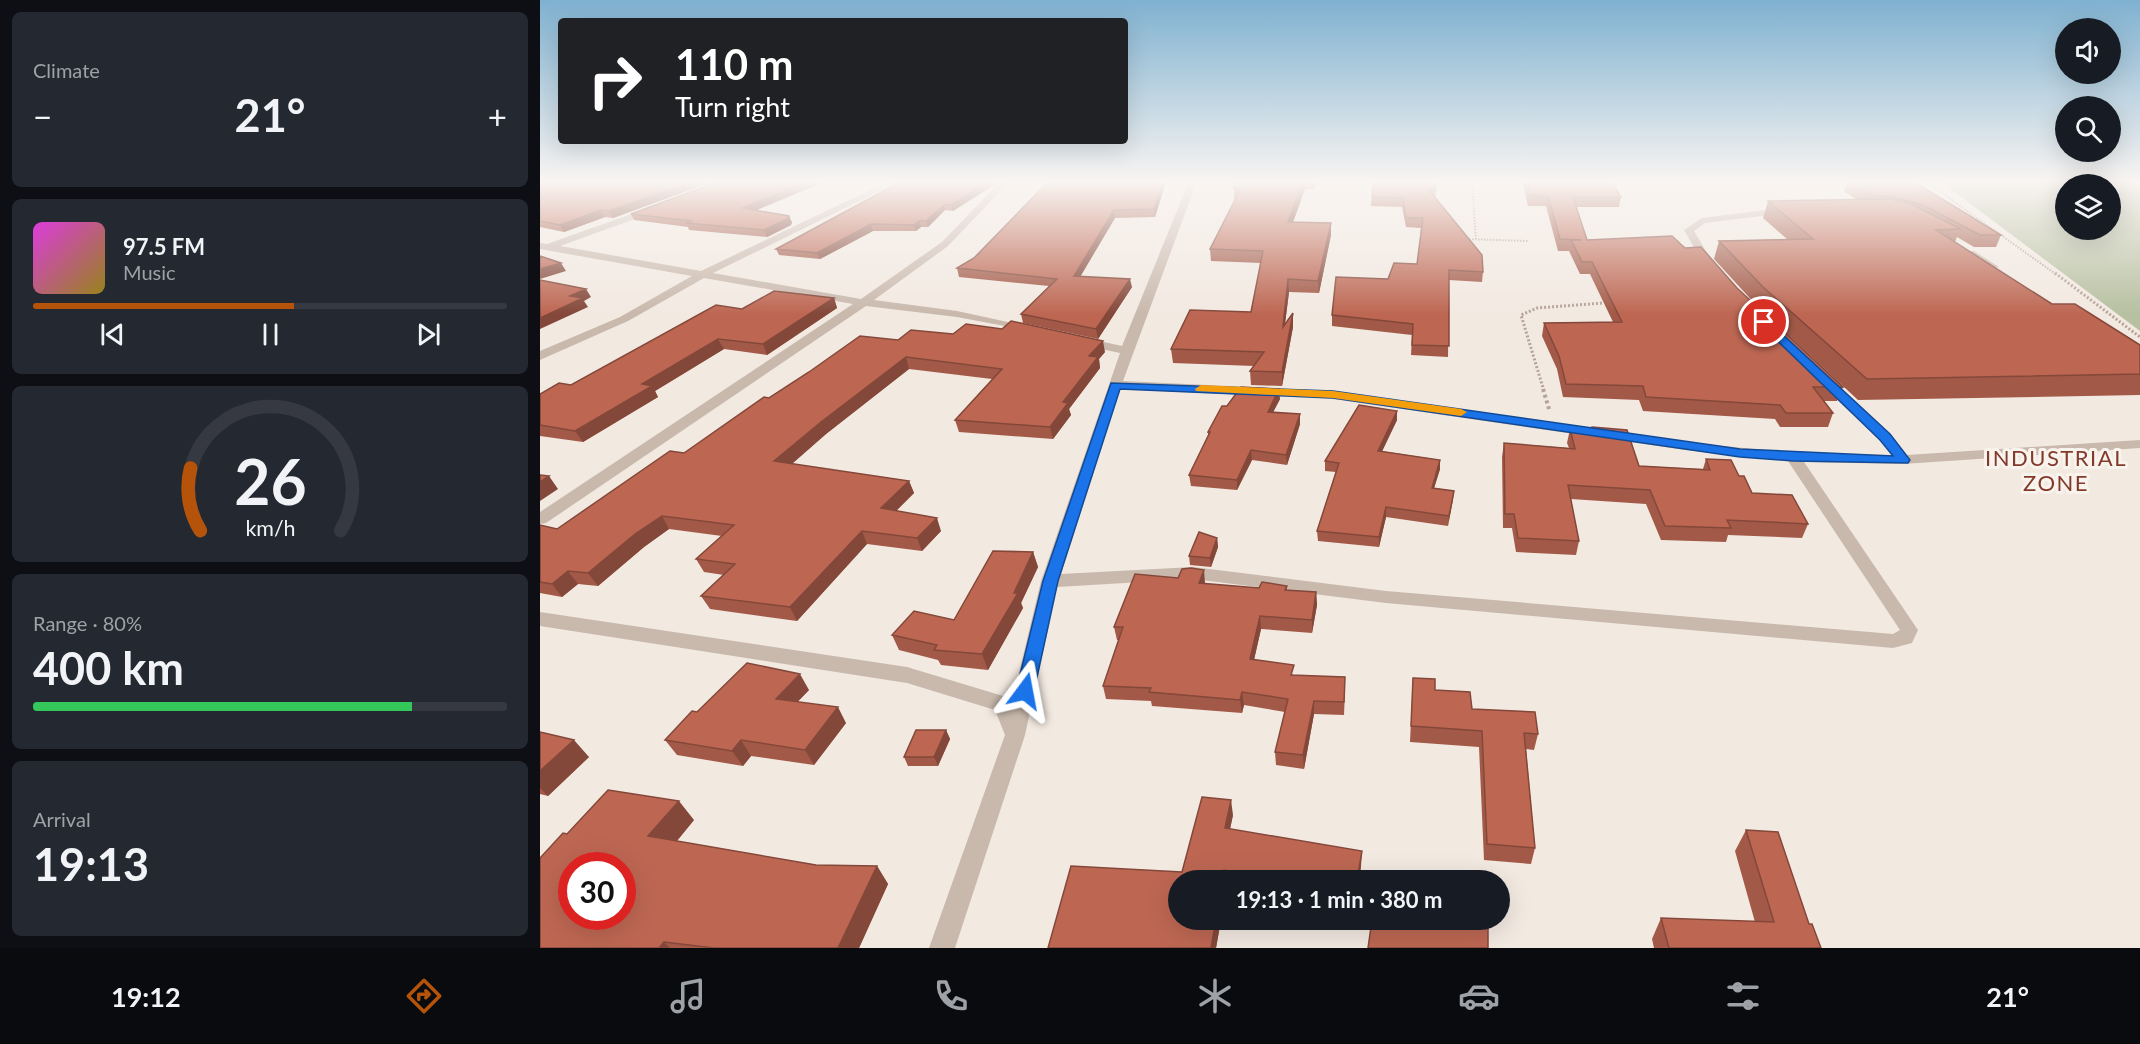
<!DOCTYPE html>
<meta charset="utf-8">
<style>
:root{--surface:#171b24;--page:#242831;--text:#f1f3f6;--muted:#9ea1a6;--line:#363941;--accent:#b45309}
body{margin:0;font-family:Lato,sans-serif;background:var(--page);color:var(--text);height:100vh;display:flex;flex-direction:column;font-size:22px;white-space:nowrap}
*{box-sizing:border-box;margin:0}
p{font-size:20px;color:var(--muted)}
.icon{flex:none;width:33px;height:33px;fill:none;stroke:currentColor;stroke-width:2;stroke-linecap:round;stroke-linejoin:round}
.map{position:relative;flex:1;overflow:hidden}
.sheet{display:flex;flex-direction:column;gap:12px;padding:12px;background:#0d0f14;width:540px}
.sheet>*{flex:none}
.top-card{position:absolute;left:18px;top:18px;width:570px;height:126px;border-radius:6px;box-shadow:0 6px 24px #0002;background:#202124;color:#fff;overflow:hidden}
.buttons{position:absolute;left:1515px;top:18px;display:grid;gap:12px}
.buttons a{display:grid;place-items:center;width:66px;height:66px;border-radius:50%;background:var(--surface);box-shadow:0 6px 24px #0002;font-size:30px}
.speed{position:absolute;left:18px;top:852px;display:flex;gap:12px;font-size:30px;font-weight:700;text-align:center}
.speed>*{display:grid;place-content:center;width:78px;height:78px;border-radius:50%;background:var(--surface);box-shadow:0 6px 24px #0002;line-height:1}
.speed .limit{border:9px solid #d22;background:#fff;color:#111}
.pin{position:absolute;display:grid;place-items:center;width:51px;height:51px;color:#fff;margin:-26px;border:3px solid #fff;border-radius:50%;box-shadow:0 2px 6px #0007}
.me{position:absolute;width:66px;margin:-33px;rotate:13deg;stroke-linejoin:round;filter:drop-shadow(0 0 4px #0008)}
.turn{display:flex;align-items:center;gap:21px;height:126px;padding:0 18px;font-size:27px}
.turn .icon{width:78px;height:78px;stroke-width:2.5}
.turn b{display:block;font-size:42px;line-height:51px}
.big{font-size:45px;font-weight:700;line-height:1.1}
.sheet .widget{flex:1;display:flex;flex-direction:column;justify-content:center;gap:9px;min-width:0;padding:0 21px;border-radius:9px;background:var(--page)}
.sheet .dial{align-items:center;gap:0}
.dial svg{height:156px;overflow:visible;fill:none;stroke:var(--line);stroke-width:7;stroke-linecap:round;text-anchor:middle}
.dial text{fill:var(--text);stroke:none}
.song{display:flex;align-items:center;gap:18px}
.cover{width:72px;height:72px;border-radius:9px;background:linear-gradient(135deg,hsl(300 70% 55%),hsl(50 70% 35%))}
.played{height:6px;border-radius:3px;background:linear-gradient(90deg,var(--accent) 55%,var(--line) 55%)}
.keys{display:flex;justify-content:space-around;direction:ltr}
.heat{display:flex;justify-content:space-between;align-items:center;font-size:33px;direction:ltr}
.charge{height:9px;border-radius:4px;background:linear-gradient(90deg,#34c759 80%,var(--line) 0)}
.trip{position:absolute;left:628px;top:870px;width:342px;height:60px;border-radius:30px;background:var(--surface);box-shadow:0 6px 24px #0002;font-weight:700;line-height:60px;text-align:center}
.dock{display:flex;height:96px;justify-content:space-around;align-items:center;background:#090b0e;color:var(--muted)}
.dock .icon{width:42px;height:42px}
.dock .on{color:var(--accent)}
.dock b{font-size:27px;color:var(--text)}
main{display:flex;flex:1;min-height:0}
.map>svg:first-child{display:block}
</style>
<main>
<section class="sheet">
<div class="widget"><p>Climate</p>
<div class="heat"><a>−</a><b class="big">21°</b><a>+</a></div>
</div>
<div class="widget">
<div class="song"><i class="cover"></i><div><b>97.5 FM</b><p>Music</p></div></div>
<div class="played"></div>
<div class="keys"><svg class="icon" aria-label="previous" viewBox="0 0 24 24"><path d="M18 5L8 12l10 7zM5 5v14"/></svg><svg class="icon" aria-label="pause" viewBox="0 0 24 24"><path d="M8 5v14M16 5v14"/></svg><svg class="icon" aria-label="next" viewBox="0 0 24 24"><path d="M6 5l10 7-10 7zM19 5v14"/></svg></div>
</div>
<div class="widget dial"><svg viewBox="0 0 100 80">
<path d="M14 69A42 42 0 1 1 86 69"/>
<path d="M14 69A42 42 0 0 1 9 37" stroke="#b45309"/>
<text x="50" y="56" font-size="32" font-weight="700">26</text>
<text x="50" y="72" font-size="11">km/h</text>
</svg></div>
<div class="widget"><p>Range · 80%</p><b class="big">400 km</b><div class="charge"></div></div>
<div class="widget"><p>Arrival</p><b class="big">19:13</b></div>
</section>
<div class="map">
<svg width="1600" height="948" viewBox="0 0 1600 948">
<rect width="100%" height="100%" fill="#f2e9e1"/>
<path fill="#b7c0a1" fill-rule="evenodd" d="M 1400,181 L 1600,181 L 1600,331 ZM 1526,184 L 1570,184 L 1570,230 L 1526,230 Z"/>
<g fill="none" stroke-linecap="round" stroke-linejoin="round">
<path stroke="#b5a397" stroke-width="2" stroke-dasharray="1.5 1.5" stroke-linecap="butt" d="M 932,181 L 936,240
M 1385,181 L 1517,275
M 926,239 L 988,241"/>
<path stroke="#b5a397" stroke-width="3" stroke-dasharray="2 2" stroke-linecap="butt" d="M 1515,273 L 1600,337
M 1004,391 L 981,315 L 997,308 L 1063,303"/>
<path stroke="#b5a397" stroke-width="4" stroke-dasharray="3 3" stroke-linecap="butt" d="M 1003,389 L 1009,409"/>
<path fill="#c9b9ad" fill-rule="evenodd" d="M 349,181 L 360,181 L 173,273 L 321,299 L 402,242 L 461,181 L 470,181 L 408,246 L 334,300 L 417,311 L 491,327 L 491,331 L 417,317 L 326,306 L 6,523 L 0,524 L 0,512 L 313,304 L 164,278 L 88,321 L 0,360 L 0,351 L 80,317 L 152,276 L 0,249 L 0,243 L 7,244 L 111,207 L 114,208 L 114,212 L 20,246 L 161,271 Z
M 649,181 L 657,181 L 583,381 L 793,391 L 1145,442 L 1253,453 L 1352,455 L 1340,440 L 1281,384 L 1280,381 L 1286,377 L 1291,378 L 1350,434 L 1367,455 L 1600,440 L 1600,448 L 1363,464 L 1264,462 L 1378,630 L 1372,643 L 1353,648 L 846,603 L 653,579 L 517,587 L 485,735 L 415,948 L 389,948 L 465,735 L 455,710 L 367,683 L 0,626 L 0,612 L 367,667 L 463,696 L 470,698 L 472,702 L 501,581 L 580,353 L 542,345 L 540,342 L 546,338 L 582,346 ZM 580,389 L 793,399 L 1145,450 L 1248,461 L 1360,630 L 1353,634 L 846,591 L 653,567 L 521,574 Z
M 1243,208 L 1246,209 L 1246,213 L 1165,223 L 1154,231 L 1174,265 L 1169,268 L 1164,265 L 1144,230 L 1162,218 Z
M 1426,251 L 1434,251 L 1459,267 L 1450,269 L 1426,255 Z"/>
</g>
<path fill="#a35947" d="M 0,181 L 174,181 L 73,218 L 65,217 L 24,232 L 0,227 Z
M 180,181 L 286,181 L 216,210 L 252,222 L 251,225 L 227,237 L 149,230 L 148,227 L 94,220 L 91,214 Z
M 460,181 L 413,211 L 405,210 L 388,227 L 381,227 L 376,231 L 333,231 L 280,259 L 239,255 L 236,249 Z
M 694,181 L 778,181 L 774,189 L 765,189 L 753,222 L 791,235 L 779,293 L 749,292 L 745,323 L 753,327 L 742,386 L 711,385 L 710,371 L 714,366 L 633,363 L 631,349 L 711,312 L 721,263 L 671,261 L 670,249 L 696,199 L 694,199 Z
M 833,181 L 896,190 L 895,198 L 943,272 L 942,282 L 909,280 L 908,357 L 871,355 L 872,335 L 792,326 L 792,315 L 848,279 L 877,264 L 881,228 L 866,227 L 862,207 L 831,206 Z
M 982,181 L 1071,181 L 1081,197 L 1079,207 L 1036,207 L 1047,240 L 1145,248 L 1197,288 L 1303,387 L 1297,401 L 1284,401 L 1293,413 L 1288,427 L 1240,427 L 1235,419 L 1103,411 L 1099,400 L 1023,397 L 1017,369 L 1002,336 L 1004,323 L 1073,322 L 1050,274 L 1040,274 L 1029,251 L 1018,251 L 1006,206 L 988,206 Z
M 1307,181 L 1373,181 L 1461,235 L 1456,247 L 1434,247 L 1417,237 L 1415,242 L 1512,304 L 1600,345 L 1600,395 L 1318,400 L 1217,306 L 1174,259 L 1179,241 L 1247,239 L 1223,218 L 1228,201 L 1317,200 L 1304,191 Z
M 625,185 L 615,217 L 575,218 L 540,276 L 592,287 L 558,339 L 483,323 L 481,314 L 509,286 L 419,277 L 417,268 Z
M 294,298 L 297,308 L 227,355 L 184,349 L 115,391 L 118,397 L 43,442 L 0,436 L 0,394 L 31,385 L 202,309 Z
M 358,340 L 565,352 L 559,359 L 560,368 L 529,409 L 531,415 L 513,439 L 419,432 L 415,420 L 452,379 L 369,369 L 286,434 L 252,464 L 369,481 L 374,493 L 356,511 L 401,531 L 382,551 L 327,544 L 257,621 L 170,609 L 161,596 L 184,575 L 164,572 L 156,559 L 182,536 L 129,529 L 104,547 L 58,586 L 38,584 L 22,597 L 0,593 L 0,525 L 17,529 L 144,453 L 229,398 Z
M 740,399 L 733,412 L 760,424 L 747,465 L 712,460 L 697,490 L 651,486 L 649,475 L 668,436 L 668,432 L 687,406 Z
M 857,411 L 857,420 L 842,451 L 900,460 L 900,469 L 894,488 L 914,491 L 908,526 L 846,517 L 839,547 L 778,541 L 777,531 L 796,472 L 785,471 L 785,461 Z
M 1052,427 L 1099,466 L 1163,469 L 1166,459 L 1199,476 L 1212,493 L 1268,524 L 1262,538 L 1188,535 L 1186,542 L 1121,540 L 1106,504 L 1031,499 L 1039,541 L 1036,555 L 976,552 L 972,528 L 963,528 L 962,457 L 964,443 L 1029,448 L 1027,443 L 1030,429 L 1051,430 Z
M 677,538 L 678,547 L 671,567 L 650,565 L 649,556 Z
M 493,552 L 498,567 L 481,603 L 483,608 L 448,670 L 401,665 L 398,660 L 359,650 L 352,635 L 414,620 Z
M 665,583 L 665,584 L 719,588 L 747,586 L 747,591 L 776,592 L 777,605 L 772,633 L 721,629 L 714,660 L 754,675 L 805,691 L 804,715 L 774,714 L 764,769 L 736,765 L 735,752 L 745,712 L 704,705 L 702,713 L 612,706 L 611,701 L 566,699 L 563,686 L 579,640 L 577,640 L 574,627 Z
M 873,678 L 895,690 L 932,709 L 998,734 L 994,750 L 986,749 L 995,848 L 991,864 L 944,860 L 939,747 L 870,742 Z
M 269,690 L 257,702 L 306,723 L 274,765 L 211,756 L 203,766 L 137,755 L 125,740 L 157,712 Z
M 406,730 L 410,739 L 398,766 L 368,766 L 364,757 Z
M 0,732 L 49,757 L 8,796 L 0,794 Z
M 693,815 L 690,829 L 821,866 L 819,880 L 639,880 L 681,920 L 676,948 L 508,948 L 642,872 Z
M 154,820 L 137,841 L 276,865 L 337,866 L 348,884 L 319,948 L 0,948 L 27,834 Z
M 1206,830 L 1269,924 L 1281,948 L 1114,948 L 1112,939 L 1121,918 L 1215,922 L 1195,851 Z"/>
<path fill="#84483a" d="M 154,181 L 174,181 L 73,218 L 69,211 Z
M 268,181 L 286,181 L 205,215 L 203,208 Z
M 450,181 L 460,181 L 413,211 L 411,205 Z
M 623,181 L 624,181 L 625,185 L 615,217 L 614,209 Z
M 763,181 L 764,181 L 765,189 L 749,233 L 748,222 Z
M 773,181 L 778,181 L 774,189 Z
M 404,205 L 405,210 L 388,227 L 386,221 Z
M 61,210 L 65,217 L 24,232 L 20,225 Z
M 574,210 L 575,218 L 536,284 L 534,276 Z
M 249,216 L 252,222 L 251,225 L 227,237 L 224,230 Z
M 379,221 L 381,227 L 376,231 L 374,225 Z
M 791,223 L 791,235 L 779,293 L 778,281 Z
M 331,224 L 333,231 L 280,259 L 277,253 Z
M 21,263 L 26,271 L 0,279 L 0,269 Z
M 590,279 L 592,287 L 558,339 L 556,329 Z
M 748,279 L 749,292 L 743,340 L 743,327 Z
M 46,289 L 51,297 L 44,301 L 48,307 L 0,329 L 0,318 L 30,296 Z
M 294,298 L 297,308 L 227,355 L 223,344 Z
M 753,313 L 753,327 L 742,386 L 742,372 Z
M 178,339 L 184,349 L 115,391 L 118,397 L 43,442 L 35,431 L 102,384 Z
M 563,341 L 565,352 L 559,359 L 560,368 L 529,409 L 531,415 L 513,439 L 510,427 L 549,356 Z
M 366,357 L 369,369 L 286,434 L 240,474 L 234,461 L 281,422 Z
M 739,389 L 740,399 L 728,422 L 728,412 Z
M 857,411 L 857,420 L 838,460 L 838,451 Z
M 760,414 L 760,424 L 747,465 L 746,455 Z
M 711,450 L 712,460 L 697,490 L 697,480 Z
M 900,460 L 900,469 L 891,498 L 892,488 Z
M 9,476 L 18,489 L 0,501 L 0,482 Z
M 369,481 L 374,493 L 346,521 L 341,508 Z
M 914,491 L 913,500 L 908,526 L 909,516 Z
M 846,507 L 846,517 L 839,547 L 839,537 Z
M 122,516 L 129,529 L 104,547 L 58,586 L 48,573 L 95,534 Z
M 397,518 L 401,531 L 382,551 L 377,538 Z
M 322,531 L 327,544 L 257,621 L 250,607 Z
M 677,538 L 678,547 L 671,567 L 670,558 Z
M 493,552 L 498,567 L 481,603 L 483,608 L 448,670 L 442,654 L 474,593 Z
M 664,570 L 665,583 L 660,596 L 659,583 Z
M 28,571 L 38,584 L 22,597 L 12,584 Z
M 776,592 L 777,605 L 772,633 L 772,620 Z
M 720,616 L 721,629 L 711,673 L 710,659 Z
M 260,674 L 269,690 L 245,715 L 236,699 Z
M 702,692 L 704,705 L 702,713 L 700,700 Z
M 774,701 L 774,714 L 764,769 L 763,755 Z
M 298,707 L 306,723 L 274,765 L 265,750 Z
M 406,730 L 410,739 L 398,766 L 394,757 Z
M 34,740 L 49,757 L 8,796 L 0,788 L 0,771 Z
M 201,740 L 211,756 L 203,766 L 192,751 Z
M 691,800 L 693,815 L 687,843 L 685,828 Z
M 139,801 L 154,820 L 125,855 L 108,836 Z
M 822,851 L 821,866 L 819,880 L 817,880 Z
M 337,866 L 348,884 L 319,948 L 298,948 Z
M 684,870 L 686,880 L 683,880 Z
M 676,920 L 681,920 L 676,948 L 671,948 Z
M 124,942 L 130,948 L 119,948 Z"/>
<path fill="#bd6753" stroke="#84483a" stroke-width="1.5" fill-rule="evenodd" d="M 0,181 L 154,181 L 69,211 L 61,210 L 20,225 L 0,221 Z
M 180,181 L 268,181 L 203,208 L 249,216 L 249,218 L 224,230 L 146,223 L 152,221 L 91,214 Z
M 362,181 L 450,181 L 411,205 L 404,205 L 386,221 L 379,221 L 374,225 L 331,224 L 277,253 L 236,249 Z
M 509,181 L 623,181 L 614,209 L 574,210 L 534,276 L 590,279 L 556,329 L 481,314 L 517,279 L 417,268 L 434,258 Z
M 694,181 L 763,181 L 748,222 L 791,223 L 778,281 L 748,279 L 743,327 L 753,313 L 742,372 L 710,371 L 724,352 L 631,349 L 650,310 L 711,312 L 723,251 L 670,249 L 701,188 L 693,188 Z
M 833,181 L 896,181 L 896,190 L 889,190 L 942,255 L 943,272 L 909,270 L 909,346 L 872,345 L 873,324 L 792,315 L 796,277 L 848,279 L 854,263 L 877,264 L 883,218 L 866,218 L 863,198 L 832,197 Z
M 986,181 L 1071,181 L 1081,197 L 1033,197 L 1047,240 L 1132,236 L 1145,248 L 1161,247 L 1197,288 L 1303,387 L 1273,387 L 1293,413 L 1246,413 L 1240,405 L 1106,397 L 1103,386 L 1026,384 L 1019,356 L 1004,323 L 1082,322 L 1052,262 L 1042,262 L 1031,240 L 1042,240 L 1020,239 L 1008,196 L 990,195 Z
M 1307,181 L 1373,181 L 1461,235 L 1440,235 L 1383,205 L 1354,197 L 1331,195 Z
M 1350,199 L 1369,203 L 1421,229 L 1396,230 L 1512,304 L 1535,304 L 1600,345 L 1600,374 L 1327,379 L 1223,287 L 1179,241 L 1273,239 L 1228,201 Z
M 0,256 L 21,263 L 0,269 Z
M 0,280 L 46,289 L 30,296 L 43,298 L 0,318 Z
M 234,291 L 294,298 L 223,344 L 178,339 L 102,384 L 112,386 L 35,431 L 0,425 L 0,394 L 19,383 L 31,385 L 176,305 L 202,309 Z
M 471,321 L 563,341 L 549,356 L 558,357 L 523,402 L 528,403 L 510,427 L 415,420 L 462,369 L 366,357 L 281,422 L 234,461 L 369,481 L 341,508 L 397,518 L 377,538 L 322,531 L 250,607 L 161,596 L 195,564 L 156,559 L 194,525 L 122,516 L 95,534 L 48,573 L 28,571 L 12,584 L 0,582 L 0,525 L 17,529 L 130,451 L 144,453 L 224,397 L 229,398 L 269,372 L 320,336 L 358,340 L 371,330 L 413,334 L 426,324 L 462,329 Z
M 701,387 L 739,389 L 728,412 L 760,414 L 746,455 L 711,450 L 697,480 L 649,475 L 670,432 L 668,432 L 682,406 L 687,406 Z
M 819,405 L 857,411 L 838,451 L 900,460 L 892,488 L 914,491 L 909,516 L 846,507 L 839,537 L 777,531 L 799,463 L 785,461 Z
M 1052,427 L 1087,430 L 1099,466 L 1170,470 L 1166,459 L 1191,460 L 1199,476 L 1204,476 L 1212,493 L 1252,495 L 1268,524 L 1187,520 L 1191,528 L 1125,526 L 1110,490 L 1028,485 L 1039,541 L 978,538 L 974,514 L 965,514 L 964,443 L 1035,449 L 1030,429 L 1052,430 Z
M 0,475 L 9,476 L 0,482 Z
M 659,532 L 677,538 L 670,558 L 649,556 Z
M 453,551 L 493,552 L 474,593 L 478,593 L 442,654 L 394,650 L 397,645 L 352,635 L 374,611 L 414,620 Z
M 651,568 L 664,570 L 659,583 L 719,588 L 722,582 L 747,586 L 745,590 L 776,592 L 772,620 L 720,616 L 710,659 L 754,665 L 751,675 L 805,677 L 804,702 L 774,701 L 763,755 L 735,752 L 748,699 L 702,692 L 700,700 L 609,692 L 611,688 L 563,686 L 583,627 L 574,627 L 595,574 L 638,578 L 642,569 Z
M 207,663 L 260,674 L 236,699 L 298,707 L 265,750 L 201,740 L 192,751 L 125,740 L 152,711 L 157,712 Z
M 873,678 L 895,679 L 895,690 L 930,692 L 932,709 L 995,712 L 998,734 L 984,733 L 995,848 L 947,844 L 942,731 L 871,726 Z
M 376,730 L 406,730 L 394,757 L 364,757 Z
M 0,732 L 34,740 L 0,771 Z
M 68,790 L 139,801 L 108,836 L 276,865 L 337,866 L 298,948 L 174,948 L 124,942 L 119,948 L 0,948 L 0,858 L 23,833 L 27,834 ZM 32,866 L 82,866 L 82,916 L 32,916 Z
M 662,797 L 691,800 L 685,828 L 822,851 L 817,880 L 745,880 L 684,870 L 683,880 L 639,880 L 639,920 L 676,920 L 671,948 L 508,948 L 531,866 L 642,872 Z
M 1206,830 L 1238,832 L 1269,924 L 1272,924 L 1281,948 L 1129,948 L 1121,918 L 1234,922 Z
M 917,871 L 948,875 L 948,880 L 916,880 Z
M 832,920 L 948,920 L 948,948 L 828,948 Z"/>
<linearGradient id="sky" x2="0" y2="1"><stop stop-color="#7fb1d0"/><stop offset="0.58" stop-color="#f9f5f2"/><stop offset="1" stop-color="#f9f5f2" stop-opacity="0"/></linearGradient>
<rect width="1600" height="314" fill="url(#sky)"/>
<path fill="#1a73e8" stroke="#114b97" stroke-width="1.5" d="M 1220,320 L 1227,320 L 1350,434 L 1370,460 L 1368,463 L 1253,461 L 1200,457 L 793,398 L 580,389 L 518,581 L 494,691 L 492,696 L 485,698 L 479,696 L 476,691 L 503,581 L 571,383 L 793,391 L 1200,449 L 1353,456 L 1340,440 L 1220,324 Z"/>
<path fill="#f59e0b" d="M 661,385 L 793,391 L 921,409 L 927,412 L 921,416 L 793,398 L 656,391 L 655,389 Z"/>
<g text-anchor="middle" stroke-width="6" stroke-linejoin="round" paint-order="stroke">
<g font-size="22" letter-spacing="1.5" fill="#823a2a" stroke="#f9f3ed">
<text x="1516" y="466">INDUSTRIAL<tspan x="1516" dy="25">ZONE</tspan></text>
</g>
</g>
</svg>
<div class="buttons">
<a><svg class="icon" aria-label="sound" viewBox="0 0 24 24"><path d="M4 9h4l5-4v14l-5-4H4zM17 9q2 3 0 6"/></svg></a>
<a><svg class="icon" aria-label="search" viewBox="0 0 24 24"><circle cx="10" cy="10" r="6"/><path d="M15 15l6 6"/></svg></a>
<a><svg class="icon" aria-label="layers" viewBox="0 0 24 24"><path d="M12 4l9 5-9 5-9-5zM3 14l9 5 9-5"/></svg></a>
</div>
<div class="speed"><div class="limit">30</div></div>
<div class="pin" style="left:1224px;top:322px;background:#d93025"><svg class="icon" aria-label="arrive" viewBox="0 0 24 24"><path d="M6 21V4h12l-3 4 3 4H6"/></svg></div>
<svg class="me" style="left:485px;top:691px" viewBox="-20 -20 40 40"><path d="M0-17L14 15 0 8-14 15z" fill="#1a73e8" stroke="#fff" stroke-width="4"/></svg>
<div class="trip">19:13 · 1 min · 380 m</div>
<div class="top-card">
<div class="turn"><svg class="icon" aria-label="right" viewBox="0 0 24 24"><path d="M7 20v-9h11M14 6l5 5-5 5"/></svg><div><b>110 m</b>Turn right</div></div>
</div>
</div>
</main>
<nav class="dock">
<b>19:12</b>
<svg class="icon on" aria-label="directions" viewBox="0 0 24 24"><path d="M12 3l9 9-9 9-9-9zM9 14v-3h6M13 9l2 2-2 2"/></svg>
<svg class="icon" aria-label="music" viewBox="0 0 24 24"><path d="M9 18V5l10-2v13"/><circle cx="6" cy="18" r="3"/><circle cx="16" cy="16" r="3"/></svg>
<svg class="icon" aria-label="phone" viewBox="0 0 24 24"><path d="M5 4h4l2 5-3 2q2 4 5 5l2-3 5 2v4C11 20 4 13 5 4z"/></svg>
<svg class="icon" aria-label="climate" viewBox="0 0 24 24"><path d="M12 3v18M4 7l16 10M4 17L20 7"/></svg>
<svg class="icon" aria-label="car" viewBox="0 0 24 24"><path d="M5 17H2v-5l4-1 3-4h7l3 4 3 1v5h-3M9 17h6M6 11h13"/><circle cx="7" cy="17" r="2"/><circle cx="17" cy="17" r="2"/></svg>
<svg class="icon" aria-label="filters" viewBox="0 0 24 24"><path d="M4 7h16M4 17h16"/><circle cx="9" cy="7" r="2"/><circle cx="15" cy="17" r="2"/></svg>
<b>21°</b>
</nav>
